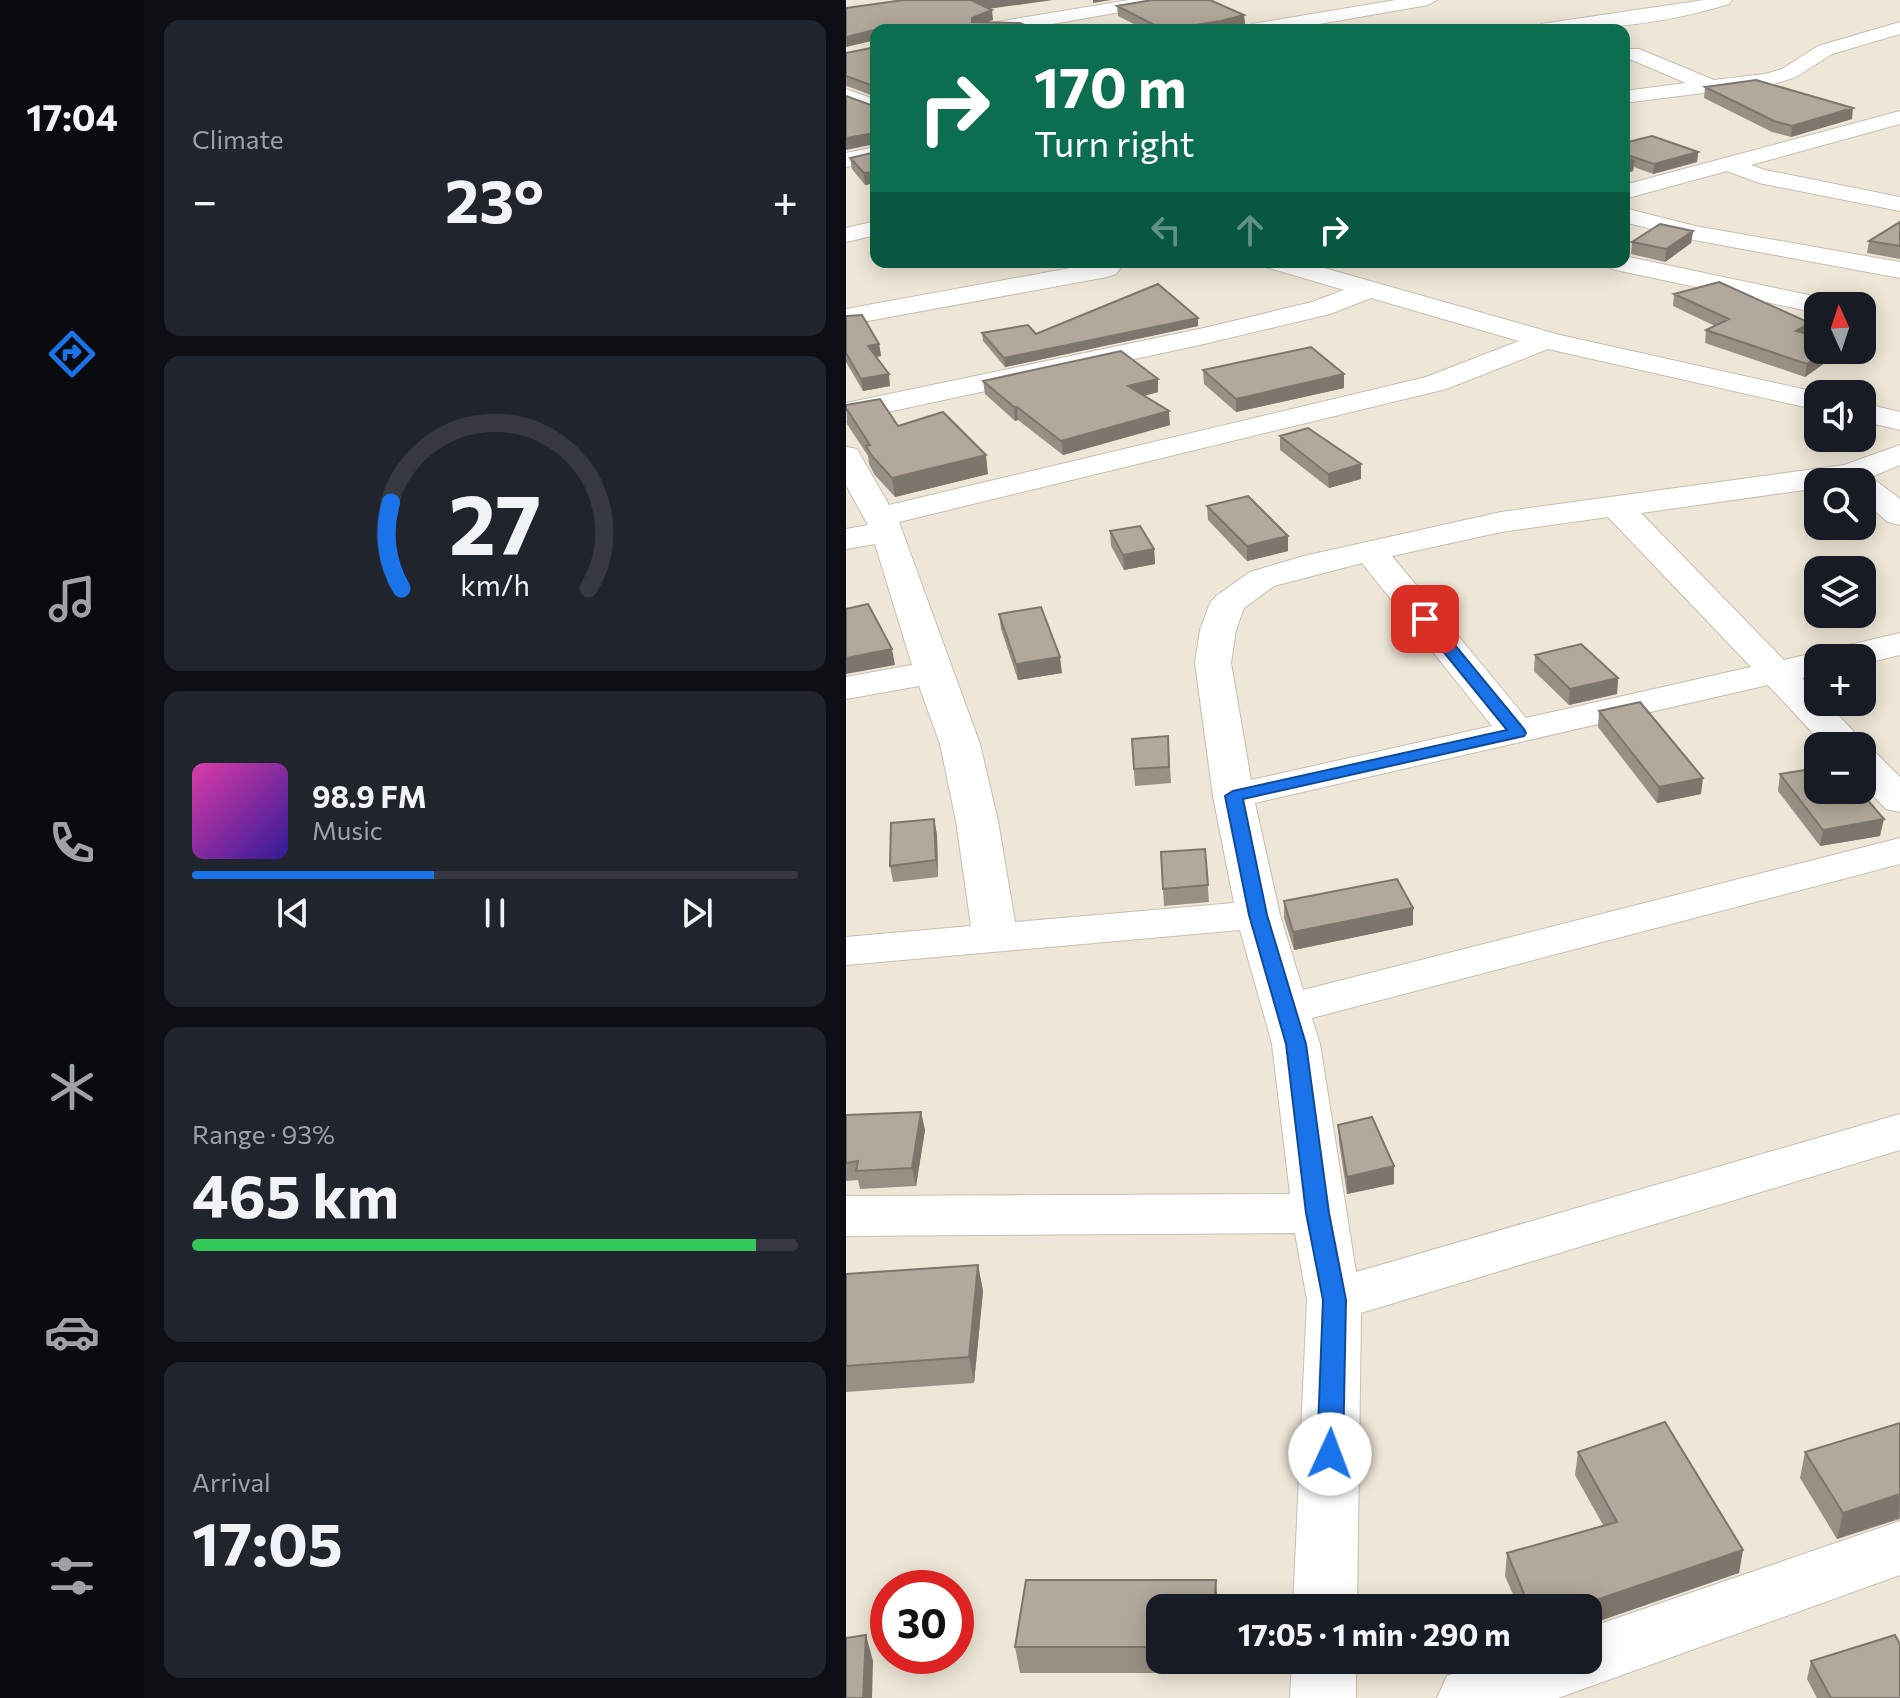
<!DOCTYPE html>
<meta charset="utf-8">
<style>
:root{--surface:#171b24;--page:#20242c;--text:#f1f3f6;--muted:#9ea1a6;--line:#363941;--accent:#1a73e8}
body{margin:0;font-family:Commissioner,sans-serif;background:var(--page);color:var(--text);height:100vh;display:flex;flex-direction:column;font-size:30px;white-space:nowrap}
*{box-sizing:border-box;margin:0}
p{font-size:26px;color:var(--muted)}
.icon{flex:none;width:44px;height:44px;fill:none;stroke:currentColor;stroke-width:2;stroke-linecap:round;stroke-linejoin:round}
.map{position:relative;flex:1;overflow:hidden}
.drawer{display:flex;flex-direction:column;gap:20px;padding:20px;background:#0d0f14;width:702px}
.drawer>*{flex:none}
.hud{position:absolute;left:24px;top:24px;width:760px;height:244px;border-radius:16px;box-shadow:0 4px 20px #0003;background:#0b6e4f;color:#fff;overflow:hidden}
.needle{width:52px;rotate:357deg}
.controls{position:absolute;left:958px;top:292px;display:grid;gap:16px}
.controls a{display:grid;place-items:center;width:72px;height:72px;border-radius:16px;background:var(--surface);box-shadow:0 4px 20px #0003;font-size:40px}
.speed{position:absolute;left:24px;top:1570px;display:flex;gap:16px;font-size:40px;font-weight:700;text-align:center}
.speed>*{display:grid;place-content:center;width:104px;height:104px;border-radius:50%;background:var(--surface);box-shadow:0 4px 20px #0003;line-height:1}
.speed .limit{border:12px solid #d22;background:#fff;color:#111}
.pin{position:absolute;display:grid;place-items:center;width:68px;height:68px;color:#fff;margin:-34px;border-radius:16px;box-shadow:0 4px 12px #0006}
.me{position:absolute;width:88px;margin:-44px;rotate:2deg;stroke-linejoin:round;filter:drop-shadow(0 0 6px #0008)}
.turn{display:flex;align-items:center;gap:28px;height:168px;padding:0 32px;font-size:36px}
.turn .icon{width:104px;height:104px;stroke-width:2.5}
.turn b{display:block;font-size:56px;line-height:68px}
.lanes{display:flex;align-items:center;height:76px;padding:0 32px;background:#0003;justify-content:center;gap:40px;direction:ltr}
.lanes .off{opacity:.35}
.big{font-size:60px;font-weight:700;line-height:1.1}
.drawer .card{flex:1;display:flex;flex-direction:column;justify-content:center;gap:12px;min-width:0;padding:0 28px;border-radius:16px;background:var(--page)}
.drawer .dial{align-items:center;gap:0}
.dial svg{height:208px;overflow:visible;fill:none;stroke:var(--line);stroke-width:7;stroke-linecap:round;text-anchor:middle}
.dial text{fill:var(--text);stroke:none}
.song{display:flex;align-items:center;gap:24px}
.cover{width:96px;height:96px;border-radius:12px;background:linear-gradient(135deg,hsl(320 70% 55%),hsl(250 70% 35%))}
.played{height:8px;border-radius:4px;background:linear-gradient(90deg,var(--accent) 40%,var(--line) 40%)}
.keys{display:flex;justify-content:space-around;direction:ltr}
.heat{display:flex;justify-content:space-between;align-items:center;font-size:44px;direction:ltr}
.charge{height:12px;border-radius:6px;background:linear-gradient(90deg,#34c759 93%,var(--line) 0)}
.trip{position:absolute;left:300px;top:1594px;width:456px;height:80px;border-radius:16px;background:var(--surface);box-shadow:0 4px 20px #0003;font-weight:700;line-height:80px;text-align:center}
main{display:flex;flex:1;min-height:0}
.dock{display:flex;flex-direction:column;width:144px;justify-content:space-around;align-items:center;background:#090b0e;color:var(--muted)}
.dock .icon{width:56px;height:56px}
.dock .on{color:var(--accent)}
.dock b{font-size:36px;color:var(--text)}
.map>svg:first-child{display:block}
</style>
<main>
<nav class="dock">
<b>17:04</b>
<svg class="icon on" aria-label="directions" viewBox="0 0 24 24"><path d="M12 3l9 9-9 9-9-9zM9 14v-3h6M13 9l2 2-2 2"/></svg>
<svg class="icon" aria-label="music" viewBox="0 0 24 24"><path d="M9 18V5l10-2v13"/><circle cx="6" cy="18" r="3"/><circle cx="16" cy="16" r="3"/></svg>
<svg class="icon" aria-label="phone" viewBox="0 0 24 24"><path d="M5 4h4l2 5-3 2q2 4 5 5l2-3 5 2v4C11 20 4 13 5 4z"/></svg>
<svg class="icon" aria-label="climate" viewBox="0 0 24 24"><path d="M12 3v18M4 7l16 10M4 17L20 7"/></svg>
<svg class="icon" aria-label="car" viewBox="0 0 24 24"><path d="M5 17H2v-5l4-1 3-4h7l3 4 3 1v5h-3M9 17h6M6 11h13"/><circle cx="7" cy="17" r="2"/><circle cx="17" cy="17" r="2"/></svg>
<svg class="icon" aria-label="filters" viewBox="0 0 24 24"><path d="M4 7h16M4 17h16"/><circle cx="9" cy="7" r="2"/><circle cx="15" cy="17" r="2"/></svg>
</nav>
<section class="drawer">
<div class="card"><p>Climate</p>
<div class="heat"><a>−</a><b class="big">23°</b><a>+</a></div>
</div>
<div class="card dial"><svg viewBox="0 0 100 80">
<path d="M14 69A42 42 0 1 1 86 69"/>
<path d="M14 69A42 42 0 0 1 10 36" stroke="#1a73e8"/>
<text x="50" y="56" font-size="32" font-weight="700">27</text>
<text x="50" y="72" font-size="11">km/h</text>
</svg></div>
<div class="card">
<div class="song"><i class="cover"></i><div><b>98.9 FM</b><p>Music</p></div></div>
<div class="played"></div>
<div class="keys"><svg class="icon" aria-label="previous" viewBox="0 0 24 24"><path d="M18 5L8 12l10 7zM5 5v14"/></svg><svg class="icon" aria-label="pause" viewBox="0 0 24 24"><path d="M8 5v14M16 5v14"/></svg><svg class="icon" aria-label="next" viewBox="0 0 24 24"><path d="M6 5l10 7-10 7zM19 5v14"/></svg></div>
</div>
<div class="card"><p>Range · 93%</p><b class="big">465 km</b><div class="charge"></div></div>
<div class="card"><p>Arrival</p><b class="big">17:05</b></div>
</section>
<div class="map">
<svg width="1054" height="1698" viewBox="0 0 1054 1698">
<rect width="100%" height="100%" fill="#eee7d7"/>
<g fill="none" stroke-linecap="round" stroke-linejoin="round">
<defs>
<path id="minor" d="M 283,0 L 324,0 L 315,5 L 172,30 L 129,30 L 139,24 Z
M 550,0 L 591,0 L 582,5 L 439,30 L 396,30 L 406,24 Z
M 858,0 L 886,0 L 883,4 C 820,24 752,30 685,30 L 695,24 Z
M 1054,22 L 1054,34 L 986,54 L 950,77 L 928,84 L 778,103 L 778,91 L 840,83 L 779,57 L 779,49 L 793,49 L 868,80 L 919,74 L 936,69 L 972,46 Z
M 0,89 L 30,100 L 30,114 L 0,103 Z
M 1054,111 L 1054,124 L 905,165 L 919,170 L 1054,197 L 1054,211 L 913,183 L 881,171 L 778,199 L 778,185 Z
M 30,147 L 30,161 L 0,167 L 0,153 Z
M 778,208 L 849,226 L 1054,262 L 1054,278 L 848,240 L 778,222 Z
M 30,221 L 30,235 L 0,242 L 0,228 Z
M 778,256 L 977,298 L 986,300 L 990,306 L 972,306 L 972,313 L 770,270 L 761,267 L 757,262 L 778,262 Z
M 257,262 L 270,264 L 274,269 L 270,274 L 261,277 L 0,325 L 0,309 Z
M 416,262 L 457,262 L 714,335 L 979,394 L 972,394 L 972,410 L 702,349 L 600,389 L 53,522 L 134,744 L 152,821 L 169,922 L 388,903 L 367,796 L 349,663 L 354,630 L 364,603 L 370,596 L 404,572 L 458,556 L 655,512 L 998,465 L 1054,445 L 1054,465 L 1025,477 L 1054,499 L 1054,525 L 1042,522 L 1016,500 L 1016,482 L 972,482 L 972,488 L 795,513 L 938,660 L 972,652 L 980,654 L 982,650 L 1054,633 L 1054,655 L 1016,664 L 1016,658 L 972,658 L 972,674 L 956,678 L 972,694 L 972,702 L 980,702 L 1021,746 L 1018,750 L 1030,753 L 1054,777 L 1054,812 L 1040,809 L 1016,784 L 1016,746 L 979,746 L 922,685 L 409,803 L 434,915 L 457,990 L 1054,838 L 1054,864 L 466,1018 L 474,1044 L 510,1272 L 1054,1114 L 1054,1150 L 515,1313 L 511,1608 L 447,1608 L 461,1300 L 449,1233 L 0,1236 L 0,1196 L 444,1194 L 426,1044 L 394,930 L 0,965 L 0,937 L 125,926 L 110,821 L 94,744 L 73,686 L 0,699 L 0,677 L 66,665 L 29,544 L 0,549 L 0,529 L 22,525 L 0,485 L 0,447 L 11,449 L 43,505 L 580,377 L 673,341 L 525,298 L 484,314 L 358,344 L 0,421 L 0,403 L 358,328 L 466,302 L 498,290 L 420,267 ZM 762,517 L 905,667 L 680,718 L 546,556 L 655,532 ZM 516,563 L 646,726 L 405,780 L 385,663 L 390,630 L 398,608 L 428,586 Z
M 1016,403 L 1054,412 L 1054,430 L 1016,421 Z
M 1054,1521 L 1054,1575 L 712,1698 L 591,1698 L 601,1676 L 645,1660 L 742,1660 L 742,1628 Z
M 446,1660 L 510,1660 L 510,1698 L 444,1698 Z"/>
</defs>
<use href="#minor" stroke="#c6bfb0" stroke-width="2"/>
<use href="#minor" fill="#fff" fill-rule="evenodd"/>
</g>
<path fill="#999085" d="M 271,6 L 398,15 L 399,25 L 377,30 L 300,30 L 272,16 Z
M 30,47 L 30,97 L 1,86 L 0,87 L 0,53 Z
M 859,87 L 1006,119 L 945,137 L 926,132 L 858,98 Z
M 778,143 L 852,152 L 851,162 L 807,174 L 788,167 L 787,171 L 778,174 Z
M 30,152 L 30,183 L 19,185 L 6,169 L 4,158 Z
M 1054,222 L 1054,259 L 1021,253 L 1023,241 Z
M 847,231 L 845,243 L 819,262 L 785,254 L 786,242 Z
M 828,294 L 964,323 L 962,334 L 972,350 L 991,350 L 990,355 L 959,377 L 859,343 L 860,330 L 869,326 L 827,306 Z
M 0,316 L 33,344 L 35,356 L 30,357 L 44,386 L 17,391 L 0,362 Z
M 352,318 L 352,326 L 159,367 L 137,341 L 136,333 L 190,334 Z
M 357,370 L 498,374 L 498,388 L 390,412 L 358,384 Z
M 137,381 L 312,392 L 298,396 L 324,425 L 217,455 L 172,420 L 169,421 L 139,394 Z
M 0,405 L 52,426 L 142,474 L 49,497 L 28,474 L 23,464 L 22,456 L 1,424 Z
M 434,436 L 515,479 L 483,488 L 434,450 Z
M 361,506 L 442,536 L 442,551 L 401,561 L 362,520 Z
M 264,531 L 308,549 L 309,564 L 278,570 L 265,546 Z
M 153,614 L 216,673 L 172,680 L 155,629 Z
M 689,655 L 772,678 L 771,694 L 723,705 L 688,671 Z
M 753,711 L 855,794 L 811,803 L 752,727 Z
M 322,736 L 325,783 L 289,786 L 286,739 Z
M 934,774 L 1034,836 L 974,846 L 932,791 Z
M 88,819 L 91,835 L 92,877 L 47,882 L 44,866 Z
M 359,849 L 363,902 L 318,906 L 315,852 Z
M 438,901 L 567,908 L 567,925 L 448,950 L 438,918 Z
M 0,1115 L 79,1130 L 70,1186 L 14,1189 L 12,1180 L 0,1181 Z
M 492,1125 L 548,1184 L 501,1194 L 493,1142 Z
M 132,1265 L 137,1291 L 128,1383 L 0,1392 L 0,1274 Z
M 1054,1423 L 1054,1519 L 991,1539 L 954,1478 L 959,1452 Z
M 732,1452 L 893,1573 L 742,1608 L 673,1608 L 659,1576 L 661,1553 L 757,1525 L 729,1475 Z
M 314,1608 L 314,1660 L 369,1660 L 368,1673 L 174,1673 L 169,1647 Z
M 965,1661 L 1054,1698 L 971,1698 L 961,1679 Z"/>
<path fill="#7d766c" d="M 136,0 L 207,0 L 128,11 L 127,1 Z
M 247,0 L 265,0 L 247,3 Z
M 146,10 L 147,20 L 127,27 L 126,22 L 126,18 Z
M 398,15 L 399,25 L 377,30 L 318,30 Z
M 28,30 L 30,40 L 0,47 L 0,37 Z
M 1007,108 L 1006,119 L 945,137 L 946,126 Z
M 28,133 L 29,144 L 0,150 L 0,138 Z
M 852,152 L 851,162 L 807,174 L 808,164 Z
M 788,161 L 787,171 L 778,174 L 778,164 Z
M 30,172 L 30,183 L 19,185 L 18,173 Z
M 847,231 L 845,243 L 819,262 L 820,249 Z
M 352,318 L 352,326 L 159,367 L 158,358 Z
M 964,323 L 962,336 L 950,331 Z
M 33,344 L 35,356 L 24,358 L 22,346 Z
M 980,350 L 991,350 L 990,355 L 959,377 L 961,364 Z
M 43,374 L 44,386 L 17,391 L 15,379 Z
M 498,374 L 498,388 L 390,412 L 390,399 Z
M 312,379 L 312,392 L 283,400 L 282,386 Z
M 168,407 L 171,407 L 172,420 L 169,421 Z
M 323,411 L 324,425 L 217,455 L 215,441 Z
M 140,455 L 142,474 L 49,497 L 46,478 Z
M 515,464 L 515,479 L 483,488 L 482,474 Z
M 442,536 L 442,551 L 401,561 L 401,546 Z
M 308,549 L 309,564 L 278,570 L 277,555 Z
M 46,649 L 49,665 L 0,674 L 0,658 Z
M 214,657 L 216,673 L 172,680 L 170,664 Z
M 772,678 L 771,694 L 723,705 L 724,689 Z
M 857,778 L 855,794 L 811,803 L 813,787 Z
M 88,819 L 91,835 L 92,877 L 90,860 Z
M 1038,819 L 1034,836 L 974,846 L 977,830 Z
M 567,908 L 567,925 L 448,950 L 447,932 Z
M 75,1112 L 79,1130 L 70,1186 L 66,1168 Z
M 548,1166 L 548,1184 L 501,1194 L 501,1177 Z
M 132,1265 L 137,1291 L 128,1383 L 123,1357 Z
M 1054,1494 L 1053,1518 L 991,1539 L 997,1513 Z
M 897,1550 L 893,1573 L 742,1625 L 744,1602 Z
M 370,1580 L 372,1608 L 368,1608 Z
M 20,1635 L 27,1661 L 26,1698 L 17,1698 Z"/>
<path fill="#b2a89b" stroke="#7d766c" stroke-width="2" d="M 58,0 L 136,0 L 127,1 L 146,10 L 126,18 L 126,22 L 174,23 L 183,27 L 174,29 L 176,30 L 30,30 L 30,32 L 28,30 L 0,37 L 0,8 Z
M 306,0 L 364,0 L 398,15 L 375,21 L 318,30 L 271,6 Z
M 30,47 L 30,87 L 0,76 L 0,53 Z
M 910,80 L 1007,108 L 946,126 L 928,121 L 859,87 Z
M 0,96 L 27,106 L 30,104 L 30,135 L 28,133 L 0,138 Z
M 806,136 L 852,152 L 808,164 L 778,154 L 778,143 Z
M 30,152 L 30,172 L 18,173 L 4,158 Z
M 778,157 L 788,161 L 778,164 Z
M 1054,222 L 1054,246 L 1023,241 Z
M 814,224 L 847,231 L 820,249 L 786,242 Z
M 873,282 L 964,323 L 950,331 L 972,337 L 972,350 L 980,350 L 961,364 L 860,330 L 883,319 L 828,294 Z
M 312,284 L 352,318 L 158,358 L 136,333 L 182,325 L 190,334 Z
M 16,315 L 33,344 L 22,346 L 43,374 L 15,379 L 0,353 L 0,316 Z
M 465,347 L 498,374 L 390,399 L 357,370 Z
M 275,351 L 312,379 L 282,386 L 323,411 L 215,441 L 171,407 L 168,407 L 137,381 Z
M 34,399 L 52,426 L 97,412 L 140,455 L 46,478 L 25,455 L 20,446 L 24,445 L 0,408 L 0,405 Z
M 462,428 L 515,464 L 482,474 L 434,436 Z
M 402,496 L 442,536 L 401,546 L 361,506 Z
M 294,526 L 308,549 L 277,555 L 264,531 Z
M 22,604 L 46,649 L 0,658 L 0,609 Z
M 195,607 L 214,657 L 170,664 L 153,614 Z
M 735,644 L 772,678 L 724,689 L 689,655 Z
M 794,702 L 857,778 L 813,787 L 753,711 Z
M 322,736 L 323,767 L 288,769 L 286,739 Z
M 972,768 L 972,790 L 1013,790 L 1038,819 L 977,830 L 934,774 Z
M 88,819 L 90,860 L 44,866 L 45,823 Z
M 359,849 L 362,885 L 317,889 L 315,852 Z
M 551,879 L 567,908 L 447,932 L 438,901 Z
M 75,1112 L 66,1168 L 10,1171 L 12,1161 L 0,1163 L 0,1115 Z
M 526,1117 L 548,1166 L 501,1177 L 492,1125 Z
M 132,1265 L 123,1357 L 0,1366 L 0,1274 Z
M 819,1422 L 897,1550 L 744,1602 L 742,1623 L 742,1608 L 684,1608 L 661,1553 L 771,1522 L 732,1452 Z
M 1054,1423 L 1054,1494 L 997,1513 L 959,1452 Z
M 180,1580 L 370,1580 L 368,1608 L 314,1608 L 314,1647 L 169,1647 Z
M 20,1635 L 17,1698 L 0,1698 L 0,1638 Z
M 1049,1635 L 1054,1644 L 1054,1698 L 985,1698 L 965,1661 Z"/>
<path fill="#1a73e8" stroke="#114b97" stroke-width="2" d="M 579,615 L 585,616 L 678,729 L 680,733 L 678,736 L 397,799 L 421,915 L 460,1044 L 483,1213 L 500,1300 L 497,1454 L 493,1462 L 484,1465 L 475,1462 L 471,1454 L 477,1300 L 460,1213 L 440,1044 L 403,915 L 379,796 L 387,791 L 661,730 L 574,623 L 572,619 Z"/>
</svg>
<div class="controls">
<a><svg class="needle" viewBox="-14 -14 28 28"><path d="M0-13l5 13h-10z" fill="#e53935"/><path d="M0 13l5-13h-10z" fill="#9ea1a6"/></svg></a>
<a><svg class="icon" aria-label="sound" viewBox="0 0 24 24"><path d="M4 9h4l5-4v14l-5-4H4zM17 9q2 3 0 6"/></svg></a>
<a><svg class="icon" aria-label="search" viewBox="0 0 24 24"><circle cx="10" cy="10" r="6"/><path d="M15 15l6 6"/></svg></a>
<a><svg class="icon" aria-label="layers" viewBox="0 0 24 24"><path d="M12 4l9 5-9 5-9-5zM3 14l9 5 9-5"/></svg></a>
<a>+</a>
<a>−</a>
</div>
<div class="speed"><div class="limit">30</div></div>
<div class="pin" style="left:579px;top:619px;background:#d93025"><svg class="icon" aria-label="arrive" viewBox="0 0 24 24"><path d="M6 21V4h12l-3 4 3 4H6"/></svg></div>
<svg class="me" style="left:484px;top:1454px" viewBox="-20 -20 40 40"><circle r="19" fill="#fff"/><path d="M0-13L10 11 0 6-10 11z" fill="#1a73e8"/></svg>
<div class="trip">17:05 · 1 min · 290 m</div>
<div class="hud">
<div class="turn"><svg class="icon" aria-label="right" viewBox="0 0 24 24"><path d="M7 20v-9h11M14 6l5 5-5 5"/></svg><div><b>170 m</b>Turn right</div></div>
<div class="lanes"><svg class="icon off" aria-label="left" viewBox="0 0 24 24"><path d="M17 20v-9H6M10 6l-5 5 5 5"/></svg><svg class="icon off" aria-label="ahead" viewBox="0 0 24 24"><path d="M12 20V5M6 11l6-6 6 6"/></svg><svg class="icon" aria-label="right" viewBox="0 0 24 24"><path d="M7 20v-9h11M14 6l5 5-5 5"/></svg></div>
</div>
</div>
</main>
